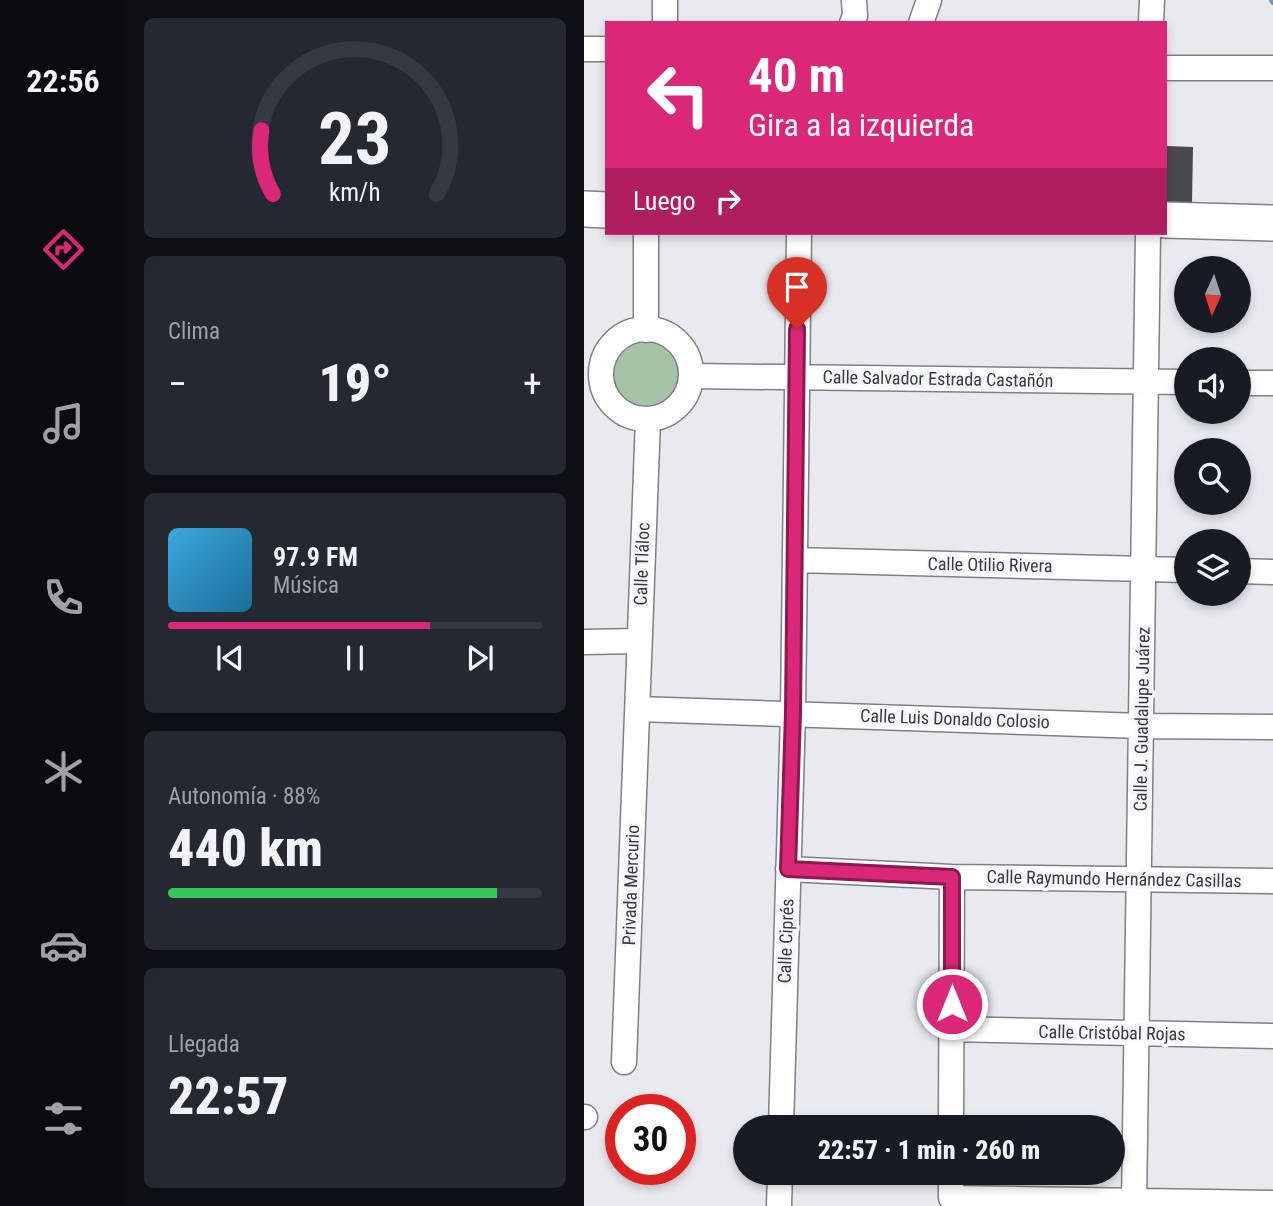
<!DOCTYPE html>
<html lang="es">
<meta charset="utf-8">
<style>
:root{--surface:#171b24;--page:#242831;--text:#f1f3f6;--muted:#9ea1a6;--line:#363941;--accent:#db2777}
body{margin:0;font-family:"Roboto Condensed",sans-serif;background:var(--page);color:var(--text);height:100vh;display:flex;flex-direction:column;font-size:26px;white-space:nowrap}
*{box-sizing:border-box;margin:0}
p{font-size:23px;color:var(--muted)}
.icon{flex:none;width:38px;height:38px;fill:none;stroke:currentColor;stroke-width:2;stroke-linecap:round;stroke-linejoin:round}
.map{position:relative;flex:1;overflow:hidden}
.details{display:flex;flex-direction:column;gap:18px;padding:18px;background:#0d0f14;width:458px}
.details>*{flex:none}
.top-card{position:absolute;left:21px;top:21px;width:562px;height:214px;border-radius:0px;box-shadow:0 4px 10px #0003;background:#db2777;color:#fff;overflow:hidden}
.needle{width:46px;rotate:183deg}
.fabs{position:absolute;left:590px;top:256px;display:grid;gap:14px}
.fabs a{display:grid;place-items:center;width:77px;height:77px;border-radius:50%;background:var(--surface);box-shadow:0 4px 10px #0003;font-size:35px}
.speed{position:absolute;left:21px;top:1094px;display:flex;gap:14px;font-size:35px;font-weight:700;text-align:center}
.speed>*{display:grid;place-content:center;width:91px;height:91px;border-radius:50%;background:var(--surface);box-shadow:0 4px 10px #0003;line-height:1}
.speed .limit{border:10px solid #d22;background:#fff;color:#111}
.pin{position:absolute;display:grid;place-items:center;width:60px;height:60px;color:#fff;margin:-72px -30px;border-radius:50% 50% 50% 0;rotate:-45deg;box-shadow:0 0 7px #0007}
.pin .icon{rotate:45deg}
.me{position:absolute;width:77px;margin:-38px;rotate:0deg;stroke-linejoin:round;filter:drop-shadow(0 0 5px #0008)}
.turn{display:flex;align-items:center;gap:24px;height:147px;padding:0 28px;font-size:32px}
.turn .icon{width:91px;height:91px;stroke-width:2.5}
.turn b{display:block;font-size:49px;line-height:60px}
.then{display:flex;align-items:center;height:66px;padding:0 28px;background:#0003;gap:14px;font-size:26px}
.big{font-size:52px;font-weight:800;line-height:1.1}
.details .card{flex:1;display:flex;flex-direction:column;justify-content:center;gap:10px;min-width:0;padding:0 24px;border-radius:10px;background:var(--page)}
.details .dial{align-items:center;gap:0}
.dial svg{height:182px;overflow:visible;fill:none;stroke:var(--line);stroke-width:7;stroke-linecap:round;text-anchor:middle}
.dial text{fill:var(--text);stroke:none}
.song{display:flex;align-items:center;gap:21px}
.cover{width:84px;height:84px;border-radius:10px;background:linear-gradient(135deg,hsl(200 70% 55%),hsl(200 70% 35%))}
.played{height:7px;border-radius:4px;background:linear-gradient(90deg,var(--accent) 70%,var(--line) 70%)}
.keys{display:flex;justify-content:space-around;direction:ltr}
.heat{display:flex;justify-content:space-between;align-items:center;font-size:38px;direction:ltr}
.charge{height:10px;border-radius:5px;background:linear-gradient(90deg,#34c759 88%,var(--line) 0)}
.trip{position:absolute;left:149px;top:1115px;width:392px;height:70px;border-radius:35px;background:var(--surface);box-shadow:0 4px 10px #0003;font-weight:800;line-height:70px;text-align:center}
main{display:flex;flex:1;min-height:0}
.tab-bar{display:flex;flex-direction:column;width:126px;justify-content:space-around;align-items:center;background:#090b0e;color:var(--muted)}
.tab-bar .icon{width:49px;height:49px}
.tab-bar .on{color:var(--accent)}
.tab-bar b{font-size:32px;color:var(--text)}
.map>svg:first-child{display:block}
</style>
<main>
<nav class="tab-bar">
<b>22:56</b>
<svg class="icon on" aria-label="directions" viewBox="0 0 24 24"><path d="M12 3l9 9-9 9-9-9zM9 14v-3h6M13 9l2 2-2 2"/></svg>
<svg class="icon" aria-label="music" viewBox="0 0 24 24"><path d="M9 18V5l10-2v13"/><circle cx="6" cy="18" r="3"/><circle cx="16" cy="16" r="3"/></svg>
<svg class="icon" aria-label="phone" viewBox="0 0 24 24"><path d="M5 4h4l2 5-3 2q2 4 5 5l2-3 5 2v4C11 20 4 13 5 4z"/></svg>
<svg class="icon" aria-label="climate" viewBox="0 0 24 24"><path d="M12 3v18M4 7l16 10M4 17L20 7"/></svg>
<svg class="icon" aria-label="car" viewBox="0 0 24 24"><path d="M5 17H2v-5l4-1 3-4h7l3 4 3 1v5h-3M9 17h6M6 11h13"/><circle cx="7" cy="17" r="2"/><circle cx="17" cy="17" r="2"/></svg>
<svg class="icon" aria-label="filters" viewBox="0 0 24 24"><path d="M4 7h16M4 17h16"/><circle cx="9" cy="7" r="2"/><circle cx="15" cy="17" r="2"/></svg>
</nav>
<section class="details">
<div class="card dial"><svg viewBox="0 0 100 80">
<path d="M14 69A42 42 0 1 1 86 69"/>
<path d="M14 69A42 42 0 0 1 9 41" stroke="#db2777"/>
<text x="50" y="56" font-size="32" font-weight="700">23</text>
<text x="50" y="72" font-size="11">km/h</text>
</svg></div>
<div class="card"><p>Clima</p>
<div class="heat"><a>−</a><b class="big">19°</b><a>+</a></div>
</div>
<div class="card">
<div class="song"><i class="cover"></i><div><b>97.9 FM</b><p>Música</p></div></div>
<div class="played"></div>
<div class="keys"><svg class="icon" aria-label="previous" viewBox="0 0 24 24"><path d="M18 5L8 12l10 7zM5 5v14"/></svg><svg class="icon" aria-label="pause" viewBox="0 0 24 24"><path d="M8 5v14M16 5v14"/></svg><svg class="icon" aria-label="next" viewBox="0 0 24 24"><path d="M6 5l10 7-10 7zM19 5v14"/></svg></div>
</div>
<div class="card"><p>Autonomía · 88%</p><b class="big">440 km</b><div class="charge"></div></div>
<div class="card"><p>Llegada</p><b class="big">22:57</b></div>
</section>
<div class="map">
<svg width="689" height="1206" viewBox="0 0 689 1206">
<rect width="100%" height="100%" fill="#e8eaef"/>
<path fill="#a5c3a4" d="M24 373a37 37 0 1 1 74 0a37 37 0 1 1-74 0Z"/>
<g fill="none" stroke-linecap="round" stroke-linejoin="round">
<path stroke="#7093b9" stroke-width="6" d="M 688,0 L 689,2"/>
</g>
<path fill="#4a494d" d="M 583,146 L 609,147 L 608,203 L 582,202 Z"/>
<g fill="none" stroke-linecap="round" stroke-linejoin="round">
<defs>
<path id="street" d="M 81,23 L 81,0
M 268,23 L 271,16 L 270,0
M 337,23 L 345,0
M 567,23 L 568,0
M 0,49 L 23,49
M 581,68 L 689,68
M17 374a45 45 0 1 1 90 0a45 45 0 1 1-90 0Z
M 62,330 L 62,233
M 107,376 L 602,382
M 654,383 L 689,383
M 211,560 L 602,570
M 654,571 L 689,572
M 0,642 L 55,641
M 54,709 L 557,726 L 689,727
M 204,869 L 368,877 L 689,881
M 368,1029 L 689,1036
M 40,1062 L 64,419
M 0,1117 L 1,1117
M 197,1127 L 209,713 L 215,233
M 367,1127 L 368,877
M 367,1172 L 367,1198 L 689,1203
M 195,1206 L 196,1172
M 550,1206 L 564,233"/>
<path id="secondary" d="M 0,209 L 23,210
M 581,220 L 689,223"/>
</defs>
<use href="#street" stroke="#7e8084" stroke-width="27"/>
<use href="#secondary" stroke="#7e8084" stroke-width="38"/>
<use href="#street" stroke="#fff" stroke-width="24"/>
<use href="#secondary" stroke="#fff" stroke-width="35"/>
</g>
<g fill="none" stroke-linecap="round" stroke-linejoin="round">
<defs>
<path id="route" d="M 213,329 L 209,713 L 204,869 L 368,877 L 368,1004"/>
</defs>
<use href="#route" stroke="#8e194d" stroke-width="18"/>
<use href="#route" stroke="#db2777" stroke-width="12"/>
</g>
<g text-anchor="middle" stroke-width="7" stroke-linejoin="round" paint-order="stroke">
<g font-size="18" fill="#3a3b3c" stroke="#f5f8fc">
<text transform="translate(354 379) rotate(1)" y="6">Calle Salvador Estrada Castañón</text>
<text transform="translate(58 564) rotate(-88)" y="6">Calle Tláloc</text>
<text transform="translate(406 565) rotate(1)" y="6">Calle Otilio Rivera</text>
<text transform="translate(371 719) rotate(2)" y="6">Calle Luis Donaldo Colosio</text>
<text transform="translate(558 719) rotate(-89)" y="6">Calle J. Guadalupe Juárez</text>
<text transform="translate(530 879) rotate(1)" y="6">Calle Raymundo Hernández Casillas</text>
<text transform="translate(47 885) rotate(-88)" y="6">Privada Mercurio</text>
<text transform="translate(202 941) rotate(-88)" y="6">Calle Ciprés</text>
<text transform="translate(528 1033) rotate(1)" y="6">Calle Cristóbal Rojas</text>
</g>
</g>
</svg>
<div class="fabs">
<a><svg class="needle" viewBox="-14 -14 28 28"><path d="M0-13l5 13h-10z" fill="#e53935"/><path d="M0 13l5-13h-10z" fill="#9ea1a6"/></svg></a>
<a><svg class="icon" aria-label="sound" viewBox="0 0 24 24"><path d="M4 9h4l5-4v14l-5-4H4zM17 9q2 3 0 6"/></svg></a>
<a><svg class="icon" aria-label="search" viewBox="0 0 24 24"><circle cx="10" cy="10" r="6"/><path d="M15 15l6 6"/></svg></a>
<a><svg class="icon" aria-label="layers" viewBox="0 0 24 24"><path d="M12 4l9 5-9 5-9-5zM3 14l9 5 9-5"/></svg></a>
</div>
<div class="speed"><div class="limit">30</div></div>
<div class="pin" style="left:213px;top:329px;background:#d93025"><svg class="icon" aria-label="arrive" viewBox="0 0 24 24"><path d="M6 21V4h12l-3 4 3 4H6"/></svg></div>
<svg class="me" style="left:368px;top:1004px" viewBox="-20 -20 40 40"><circle r="17" fill="#db2777" stroke="#fff" stroke-width="3"/><path d="M0-11L8 9 0 5-8 9z" fill="#fff"/></svg>
<div class="trip">22:57 · 1 min · 260 m</div>
<div class="top-card">
<div class="turn"><svg class="icon" aria-label="left" viewBox="0 0 24 24"><path d="M17 20v-9H6M10 6l-5 5 5 5"/></svg><div><b>40 m</b>Gira a la izquierda</div></div>
<div class="then">Luego<svg class="icon" aria-label="right" viewBox="0 0 24 24"><path d="M7 20v-9h11M14 6l5 5-5 5"/></svg></div>
</div>
</div>
</main>
